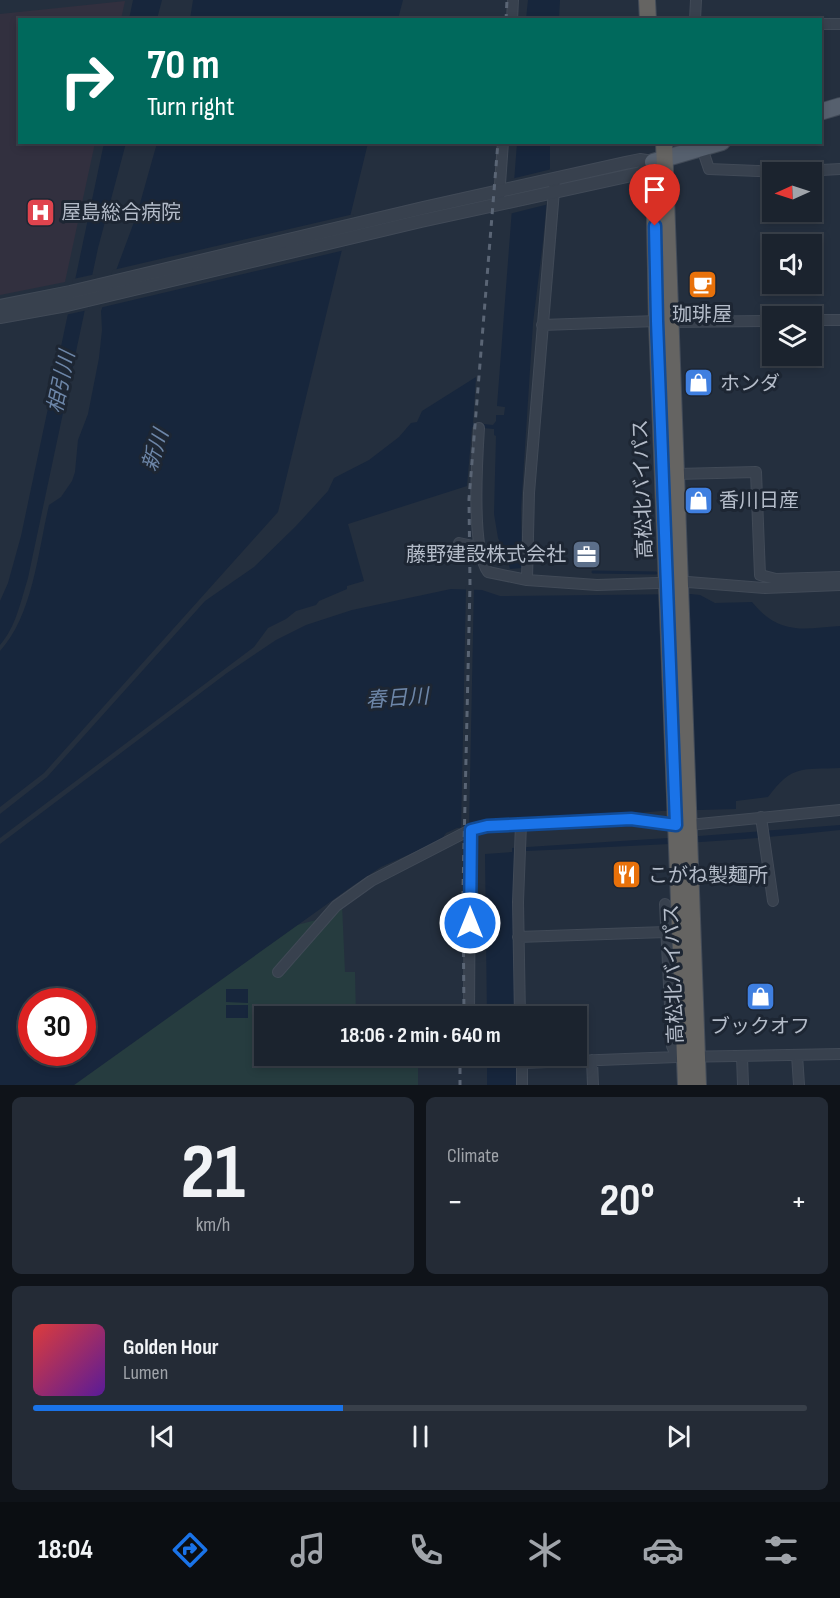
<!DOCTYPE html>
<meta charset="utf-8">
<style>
:root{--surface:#1b232e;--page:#242b36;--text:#f1f3f6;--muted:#a0a4aa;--line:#39404a;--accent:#1a73e8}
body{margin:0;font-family:"Sofia Sans Condensed","Noto Sans JP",sans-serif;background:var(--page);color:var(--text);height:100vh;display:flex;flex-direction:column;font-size:22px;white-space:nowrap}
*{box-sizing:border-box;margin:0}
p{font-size:20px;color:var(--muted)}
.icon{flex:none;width:33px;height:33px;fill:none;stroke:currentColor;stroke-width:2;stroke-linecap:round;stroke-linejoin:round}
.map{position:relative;height:1085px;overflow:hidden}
.drawer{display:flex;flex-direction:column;gap:12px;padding:12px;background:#0f1319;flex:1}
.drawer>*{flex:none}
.guide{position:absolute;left:18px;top:18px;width:804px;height:126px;border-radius:0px;box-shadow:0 3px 9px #0003,0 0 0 2px var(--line);background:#00695c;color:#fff;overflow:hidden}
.needle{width:39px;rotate:267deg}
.fabs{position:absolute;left:762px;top:162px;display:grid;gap:12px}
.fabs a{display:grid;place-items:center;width:60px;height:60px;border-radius:0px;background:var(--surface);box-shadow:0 3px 9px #0003,0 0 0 2px var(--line);font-size:30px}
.speed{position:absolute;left:18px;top:988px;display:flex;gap:12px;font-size:30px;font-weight:700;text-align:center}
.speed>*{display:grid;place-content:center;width:78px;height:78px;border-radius:50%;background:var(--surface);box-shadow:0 3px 9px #0003,0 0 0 2px var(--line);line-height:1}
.speed .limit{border:9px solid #d22;background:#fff;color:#111}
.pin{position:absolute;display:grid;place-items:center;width:51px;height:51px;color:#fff;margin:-62px -26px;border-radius:50% 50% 50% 0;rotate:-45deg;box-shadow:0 0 6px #0007}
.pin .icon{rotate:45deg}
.me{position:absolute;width:66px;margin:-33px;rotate:0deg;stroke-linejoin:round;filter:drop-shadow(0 0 4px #0008)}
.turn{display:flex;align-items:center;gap:21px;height:126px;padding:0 30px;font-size:27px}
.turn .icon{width:78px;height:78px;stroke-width:2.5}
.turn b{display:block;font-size:42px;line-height:51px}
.big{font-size:45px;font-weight:700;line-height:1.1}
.drawer .card{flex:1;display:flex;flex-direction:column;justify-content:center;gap:9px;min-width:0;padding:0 21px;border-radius:9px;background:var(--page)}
.drawer .dial{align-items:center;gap:0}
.dial b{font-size:78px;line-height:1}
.song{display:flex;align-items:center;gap:18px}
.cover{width:72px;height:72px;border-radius:9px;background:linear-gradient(135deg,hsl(0 70% 55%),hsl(270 70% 35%))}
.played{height:6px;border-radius:3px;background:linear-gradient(90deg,var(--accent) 40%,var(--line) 40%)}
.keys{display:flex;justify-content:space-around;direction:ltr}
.heat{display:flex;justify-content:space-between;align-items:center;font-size:33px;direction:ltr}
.drawer .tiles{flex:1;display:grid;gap:12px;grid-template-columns:1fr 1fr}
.card:last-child{grid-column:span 2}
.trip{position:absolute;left:254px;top:1006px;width:333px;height:60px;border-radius:0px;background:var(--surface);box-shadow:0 3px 9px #0003,0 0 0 2px var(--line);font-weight:700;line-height:60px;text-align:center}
.tab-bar{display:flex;height:96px;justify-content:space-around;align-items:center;background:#0b0e12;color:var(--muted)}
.tab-bar .icon{width:42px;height:42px}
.tab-bar .active{color:var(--accent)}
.tab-bar b{font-size:27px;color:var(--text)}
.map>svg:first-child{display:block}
</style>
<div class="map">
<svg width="840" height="1085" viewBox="0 0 840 1085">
<rect width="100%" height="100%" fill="#242f3e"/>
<path fill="#32303f" d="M 125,1 L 121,19 L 20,20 L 20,142 L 95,143 L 65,282 L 0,295 L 0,14 Z"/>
<path fill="#263c3f" d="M 342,904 L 345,972 L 355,972 L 356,1017 L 264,1017 L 264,1056 L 418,1056 L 418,1085 L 74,1085 L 297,925 L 320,919 Z"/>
<path fill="#17263c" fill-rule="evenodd" d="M 133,0 L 162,0 L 157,19 L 129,19 Z
M 193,0 L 403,0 L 398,19 L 190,19 Z
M 528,0 L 560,0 L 559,19 L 526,19 Z
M 104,143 L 126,143 L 98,248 L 28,578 C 21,600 16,627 0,645 L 0,601 L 8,583 L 21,536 Z
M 157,143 L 368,143 L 278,512 L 44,773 L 0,807 L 0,651 C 33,615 38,551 49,505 L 61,497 L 72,481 L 75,472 L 78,440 L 88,414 L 99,358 L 102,330 L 101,311 L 137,214 Z
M 517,143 L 550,143 L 550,167 L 543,241 L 533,323 L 521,509 L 522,568 L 510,569 L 507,557 L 498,538 L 494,514 L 496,436 L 494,435 L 494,429 L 472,427 L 467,486 L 348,524 L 364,581 L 347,586 L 347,589 L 319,601 L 316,605 L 296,611 L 286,619 L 268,628 L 254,647 L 0,838 L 0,814 L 47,777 L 205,601 L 254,567 L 296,526 L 328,491 L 334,478 L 369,460 L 399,437 L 411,423 L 417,422 L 422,411 L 476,377 L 473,423 L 493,425 L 496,421 L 496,415 L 504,415 L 505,407 L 497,406 Z
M 451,589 L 482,590 L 500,596 L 691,594 L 700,595 L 715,603 L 752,602 C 779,635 802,629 840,626 L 840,768 C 801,770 793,764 768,797 L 736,801 L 736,809 L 661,811 L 457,828 L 446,833 L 441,840 L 381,867 L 351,887 L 74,1085 L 0,1085 L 0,844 L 227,673 L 276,640 L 306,625 L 352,610 ZM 32,1002 L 82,1002 L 82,1053 L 32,1053 Z
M 840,825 L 840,830 C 735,842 630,846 525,851 L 514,858 L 516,1017 L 487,1017 L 485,854 L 512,852 L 512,848 L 699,836 Z
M 226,989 L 248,989 L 248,1003 L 226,1002 Z
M 226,1005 L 248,1005 L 248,1018 L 226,1018 Z
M 487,1056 L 516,1056 L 516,1085 L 487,1085 Z"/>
<path fill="#242f3e" d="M 552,169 L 549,204 L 509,214 L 511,179 Z
M 354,214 L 345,250 L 99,308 L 113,270 Z
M 96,274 L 88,310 L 65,315 L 73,279 Z
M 466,586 L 474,586 L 469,829 L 461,829 Z"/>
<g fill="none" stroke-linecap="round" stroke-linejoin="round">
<path stroke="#17263c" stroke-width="3" d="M 558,18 L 604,20
M 593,572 L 656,573"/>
<defs>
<path id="minor" d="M 512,20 L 513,0
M 695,20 L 696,0
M 820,24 L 840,24
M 702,148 L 709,169 L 785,172 L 840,169
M 499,198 L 503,142
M 812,320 L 840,320
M 670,322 L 772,321
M 542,325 L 657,321
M 479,428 C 477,459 471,549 488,572 L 527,580 L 597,585 L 688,582 L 765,588 L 840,585
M 677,474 L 756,472 L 760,575 L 776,579 L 840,577
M 459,543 L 478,547
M 527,580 L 529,493 L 555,179
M 761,817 L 773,901
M 665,904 L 672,1046 L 677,1057 L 840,1054
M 518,937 L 666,932
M 278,972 L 336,906 L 371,881 L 470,830 L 487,826 L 631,819 L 668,825 L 689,825 L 840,810
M 469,1017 L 470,830
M 520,1017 L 518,902 L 521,824
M 797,1055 L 799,1085
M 742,1056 L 743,1085
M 522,1058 L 522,1085
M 592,1060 L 593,1085
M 522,1063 L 677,1057"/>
<path id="tertiary" d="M 0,306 L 70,292 L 423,208 L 625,163 L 640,160 L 653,162
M 0,317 L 67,305 L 421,221 L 641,173 L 653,162"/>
<path id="primary" d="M 820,112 L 840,106
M 653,162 L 722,142"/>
<path id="trunk" d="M 647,0 L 648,20
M 664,142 L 698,1085
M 655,218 L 657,321 L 686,1085"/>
</defs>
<use href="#minor" stroke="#414a57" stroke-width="12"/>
<use href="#tertiary" stroke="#414a57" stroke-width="14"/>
<use href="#primary" stroke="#414a57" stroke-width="18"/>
<use href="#trunk" stroke="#434c59" stroke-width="18"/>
<use href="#minor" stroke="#38414e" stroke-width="10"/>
<use href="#tertiary" stroke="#38414e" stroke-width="12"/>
<use href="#primary" stroke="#56606e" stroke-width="16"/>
<use href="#trunk" stroke="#656462" stroke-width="16"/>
<path stroke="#5a6575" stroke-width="3" stroke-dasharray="6 6" stroke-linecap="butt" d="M 506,20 L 507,0
M 464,1017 L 463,890 L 470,584 L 469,499 L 498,142
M 460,1056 L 460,1085"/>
</g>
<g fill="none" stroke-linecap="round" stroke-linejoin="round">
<defs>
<path id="route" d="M 470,923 L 471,830 L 487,826 L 631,819 L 676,825 L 657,321 L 655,226"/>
</defs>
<use href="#route" stroke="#114b97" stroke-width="15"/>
<use href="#route" stroke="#1a73e8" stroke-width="10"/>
</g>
<defs>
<symbol id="hospital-square" viewBox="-11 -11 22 22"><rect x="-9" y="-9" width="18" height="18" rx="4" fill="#e0444e" stroke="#1d2633"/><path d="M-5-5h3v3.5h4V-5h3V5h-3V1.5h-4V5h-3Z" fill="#fff"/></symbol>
<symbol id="cafe-square" viewBox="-11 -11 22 22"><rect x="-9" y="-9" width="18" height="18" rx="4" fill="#e8710a" stroke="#1d2633"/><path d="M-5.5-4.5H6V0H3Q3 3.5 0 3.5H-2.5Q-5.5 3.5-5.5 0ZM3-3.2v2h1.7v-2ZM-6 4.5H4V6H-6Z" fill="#fff"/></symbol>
<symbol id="shop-square" viewBox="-11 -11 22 22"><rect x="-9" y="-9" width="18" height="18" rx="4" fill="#3f7fe0" stroke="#1d2633"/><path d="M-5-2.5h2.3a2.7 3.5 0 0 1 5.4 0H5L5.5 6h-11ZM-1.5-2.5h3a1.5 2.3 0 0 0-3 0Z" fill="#fff"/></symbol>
<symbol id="office-square" viewBox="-11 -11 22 22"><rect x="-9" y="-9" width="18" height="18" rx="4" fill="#5c6f8a" stroke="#1d2633"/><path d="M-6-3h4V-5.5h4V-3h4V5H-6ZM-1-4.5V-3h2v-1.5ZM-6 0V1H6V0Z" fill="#fff"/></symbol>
<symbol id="restaurant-square" viewBox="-11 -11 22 22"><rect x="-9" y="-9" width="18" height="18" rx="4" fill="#e8710a" stroke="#1d2633"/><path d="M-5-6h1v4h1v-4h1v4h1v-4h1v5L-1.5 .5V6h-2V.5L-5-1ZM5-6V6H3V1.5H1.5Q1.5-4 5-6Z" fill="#fff"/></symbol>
</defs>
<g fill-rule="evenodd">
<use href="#hospital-square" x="24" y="196" width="33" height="33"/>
<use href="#cafe-square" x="686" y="268" width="33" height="33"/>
<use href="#shop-square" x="682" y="366" width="33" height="33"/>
<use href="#shop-square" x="682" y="484" width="33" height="33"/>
<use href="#office-square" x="570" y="538" width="33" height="33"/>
<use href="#restaurant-square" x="610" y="858" width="33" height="33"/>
<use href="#shop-square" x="744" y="980" width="33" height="33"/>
</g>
<g text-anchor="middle" stroke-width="6" stroke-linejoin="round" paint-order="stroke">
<g font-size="20" fill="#b4bcc9" stroke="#1d2633" text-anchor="start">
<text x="61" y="219">屋島総合病院</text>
<text x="702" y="321" text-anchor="middle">珈琲屋</text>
<text x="720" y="390">ホンダ</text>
<text x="719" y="507">香川日産</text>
<text x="566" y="561" text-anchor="end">藤野建設株式会社</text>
<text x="648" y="882">こがね製麺所</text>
<text x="760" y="1033" text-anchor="middle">ブックオフ</text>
</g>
<g font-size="20" fill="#b4bcc9" stroke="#1d2633">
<text transform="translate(642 489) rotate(-92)" y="7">高松北バイパス</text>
<text transform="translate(673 974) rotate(-92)" y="7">高松北バイパス</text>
</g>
<g font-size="21" font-style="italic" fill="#6d86a8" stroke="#1d2633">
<text transform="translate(61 382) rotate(-78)" y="7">相引川</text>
<text transform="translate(155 450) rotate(-72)" y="7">新川</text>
<text transform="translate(397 698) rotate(-4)" y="7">春日川</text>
</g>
</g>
</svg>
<div class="fabs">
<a><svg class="needle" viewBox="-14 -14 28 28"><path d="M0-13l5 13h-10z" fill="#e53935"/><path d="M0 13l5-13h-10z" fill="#a0a4aa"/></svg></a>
<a><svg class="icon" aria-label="sound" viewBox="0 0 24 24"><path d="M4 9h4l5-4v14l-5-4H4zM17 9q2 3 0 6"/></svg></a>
<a><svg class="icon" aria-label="layers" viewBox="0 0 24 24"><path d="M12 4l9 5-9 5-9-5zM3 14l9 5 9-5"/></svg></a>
</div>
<div class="speed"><div class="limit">30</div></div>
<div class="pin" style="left:655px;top:226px;background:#d93025"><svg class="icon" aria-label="arrive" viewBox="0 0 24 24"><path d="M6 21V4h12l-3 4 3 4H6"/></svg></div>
<svg class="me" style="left:470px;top:923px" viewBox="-20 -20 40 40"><circle r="17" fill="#1a73e8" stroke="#fff" stroke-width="3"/><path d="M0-11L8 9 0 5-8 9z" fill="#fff"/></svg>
<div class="trip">18:06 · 2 min · 640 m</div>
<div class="guide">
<div class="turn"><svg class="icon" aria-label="right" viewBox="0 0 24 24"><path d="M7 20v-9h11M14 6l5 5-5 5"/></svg><div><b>70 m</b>Turn right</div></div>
</div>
</div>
<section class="drawer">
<div class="tiles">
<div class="card dial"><b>21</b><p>km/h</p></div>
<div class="card"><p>Climate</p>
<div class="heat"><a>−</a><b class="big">20°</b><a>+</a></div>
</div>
<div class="card">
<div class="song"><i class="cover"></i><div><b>Golden Hour</b><p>Lumen</p></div></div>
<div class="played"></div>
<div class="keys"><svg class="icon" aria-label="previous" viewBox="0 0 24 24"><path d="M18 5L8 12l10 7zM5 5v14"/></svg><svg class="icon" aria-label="pause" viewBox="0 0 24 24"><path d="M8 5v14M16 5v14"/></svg><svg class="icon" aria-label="next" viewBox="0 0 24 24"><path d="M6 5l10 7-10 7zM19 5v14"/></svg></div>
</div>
</div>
</section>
<nav class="tab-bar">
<b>18:04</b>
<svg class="icon active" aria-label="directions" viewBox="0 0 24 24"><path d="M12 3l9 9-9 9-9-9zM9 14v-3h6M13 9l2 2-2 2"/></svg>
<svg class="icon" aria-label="music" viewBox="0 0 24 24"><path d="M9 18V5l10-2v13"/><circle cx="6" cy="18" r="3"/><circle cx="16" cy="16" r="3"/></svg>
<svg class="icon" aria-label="phone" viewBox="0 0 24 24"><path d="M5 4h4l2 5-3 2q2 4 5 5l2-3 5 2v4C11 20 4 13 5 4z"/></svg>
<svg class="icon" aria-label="climate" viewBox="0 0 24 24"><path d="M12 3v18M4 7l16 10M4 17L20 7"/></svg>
<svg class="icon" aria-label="car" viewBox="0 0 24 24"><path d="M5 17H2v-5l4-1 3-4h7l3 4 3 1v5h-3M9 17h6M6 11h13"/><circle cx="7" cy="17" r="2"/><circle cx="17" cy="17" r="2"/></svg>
<svg class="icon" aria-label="filters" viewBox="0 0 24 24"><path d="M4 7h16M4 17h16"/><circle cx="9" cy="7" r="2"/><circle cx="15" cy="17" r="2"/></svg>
</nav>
